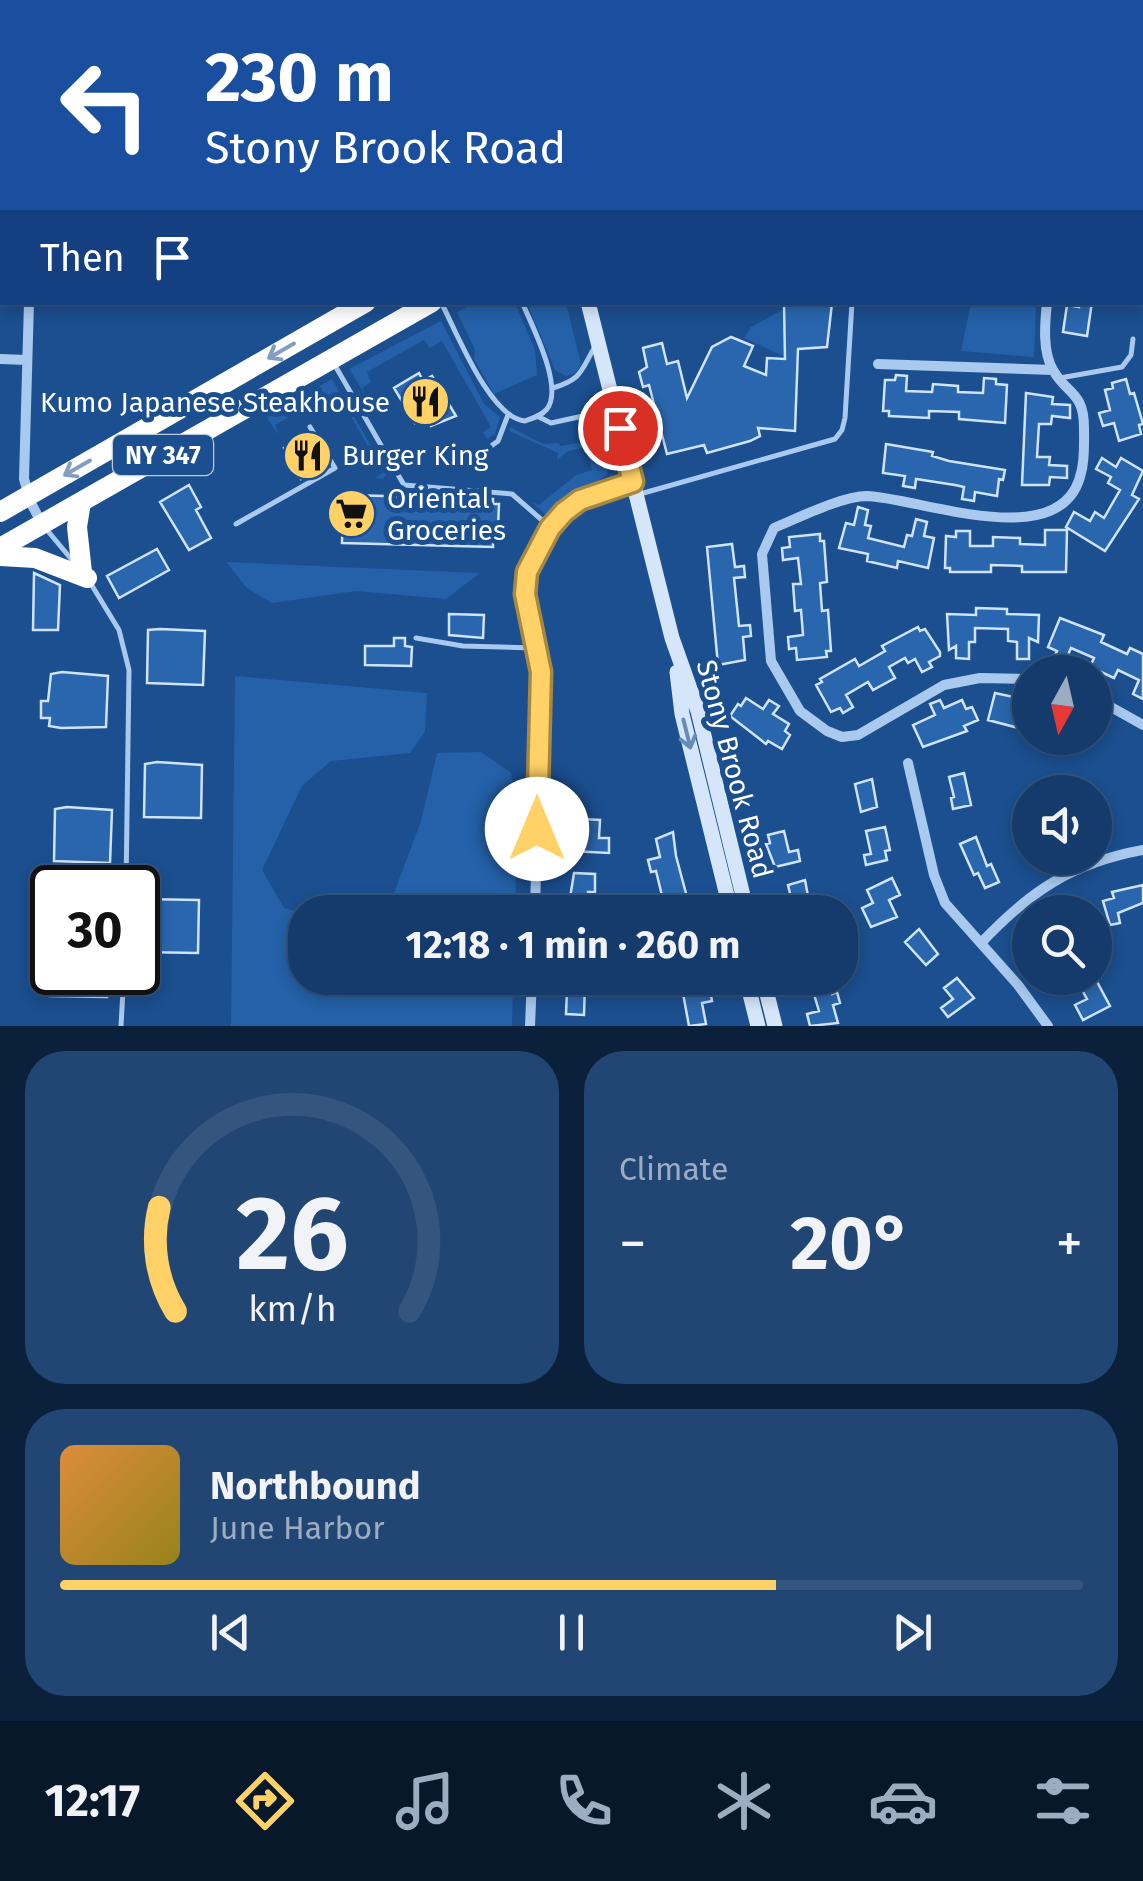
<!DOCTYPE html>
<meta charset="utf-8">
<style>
:root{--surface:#143b6b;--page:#214673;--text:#f1f3f6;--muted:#9dadc1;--line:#33557e;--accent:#ffd166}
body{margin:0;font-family:"Fira Sans",sans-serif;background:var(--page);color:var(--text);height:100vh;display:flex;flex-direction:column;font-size:38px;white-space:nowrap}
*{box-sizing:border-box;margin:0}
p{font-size:32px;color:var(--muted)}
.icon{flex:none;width:55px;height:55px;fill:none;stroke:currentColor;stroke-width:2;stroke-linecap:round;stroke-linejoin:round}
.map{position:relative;height:1026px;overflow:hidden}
.drawer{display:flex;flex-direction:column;gap:25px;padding:25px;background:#0b203b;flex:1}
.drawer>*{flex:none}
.banner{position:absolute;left:0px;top:0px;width:1145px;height:305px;box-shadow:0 5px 15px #0003,0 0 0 2px var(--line);background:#1a4fa0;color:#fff;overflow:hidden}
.needle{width:65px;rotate:188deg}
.controls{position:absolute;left:1012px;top:655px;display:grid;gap:20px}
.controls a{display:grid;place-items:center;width:100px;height:100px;border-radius:50%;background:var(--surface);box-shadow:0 5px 15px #0003,0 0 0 2px var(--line);font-size:50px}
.speed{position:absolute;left:30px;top:865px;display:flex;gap:20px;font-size:50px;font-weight:700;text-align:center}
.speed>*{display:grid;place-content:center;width:130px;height:130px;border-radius:50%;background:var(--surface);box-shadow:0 5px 15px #0003,0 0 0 2px var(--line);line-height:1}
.speed .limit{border:5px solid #111;border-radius:15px;background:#fff;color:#111}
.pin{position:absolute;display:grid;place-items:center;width:85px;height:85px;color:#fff;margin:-42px;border:5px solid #fff;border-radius:50%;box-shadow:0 2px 10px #0007}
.me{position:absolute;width:110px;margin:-55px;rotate:0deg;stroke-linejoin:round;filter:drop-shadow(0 0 8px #0008)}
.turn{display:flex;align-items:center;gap:35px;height:210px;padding:0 40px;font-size:45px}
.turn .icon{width:130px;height:130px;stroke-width:2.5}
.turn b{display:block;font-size:70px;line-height:85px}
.then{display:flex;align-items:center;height:95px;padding:0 40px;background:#0003;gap:20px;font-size:38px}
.big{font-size:75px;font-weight:700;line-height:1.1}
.drawer .card{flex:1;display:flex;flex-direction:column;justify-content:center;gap:15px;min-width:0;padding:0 35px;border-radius:40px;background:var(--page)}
.drawer .dial{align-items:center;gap:0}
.dial svg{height:260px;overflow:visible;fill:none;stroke:var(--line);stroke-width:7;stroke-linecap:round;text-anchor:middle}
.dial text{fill:var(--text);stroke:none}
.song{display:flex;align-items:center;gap:30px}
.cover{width:120px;height:120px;border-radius:15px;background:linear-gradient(135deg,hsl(30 70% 55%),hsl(50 70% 35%))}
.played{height:10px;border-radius:5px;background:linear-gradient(90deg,var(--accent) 70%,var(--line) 70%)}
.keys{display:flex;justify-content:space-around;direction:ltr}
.heat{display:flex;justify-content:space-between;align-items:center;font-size:55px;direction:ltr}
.drawer .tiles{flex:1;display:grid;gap:25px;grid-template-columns:1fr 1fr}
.card:last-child{grid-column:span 2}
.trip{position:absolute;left:288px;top:895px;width:570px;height:100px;border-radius:40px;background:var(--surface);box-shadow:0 5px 15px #0003,0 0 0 2px var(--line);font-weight:700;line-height:100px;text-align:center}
.dock{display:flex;height:160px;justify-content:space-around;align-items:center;background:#08182b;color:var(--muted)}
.dock .icon{width:70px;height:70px}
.dock .on{color:var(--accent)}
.dock b{font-size:45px;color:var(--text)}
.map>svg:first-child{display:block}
</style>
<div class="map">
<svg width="1143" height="1026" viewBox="0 0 1143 1026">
<rect width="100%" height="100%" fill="#1b4f8f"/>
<path fill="#2461a8" d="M 474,303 L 515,303 L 535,350 L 537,375 L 494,394 L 474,359 L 475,350 L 457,312 Z
M 527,303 L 566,303 L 581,364 L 576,373 L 566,376 L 555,370 Z
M 971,303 L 1036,303 L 1034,357 L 961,351 Z
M 786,308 L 785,357 L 744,338 L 751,327 Z
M 441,321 L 484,404 L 500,417 L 495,434 L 487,439 L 483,432 L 491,427 L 442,341 L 430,348 L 424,340 L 367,372 L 371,382 L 362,388 L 369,400 L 379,395 L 370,402 L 349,369 Z
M 332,379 L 387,473 L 383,479 L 375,478 L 383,473 L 341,399 L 332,404 L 326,396 L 275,425 L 278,435 L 266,416 Z
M 510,427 L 543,444 L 559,443 L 560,446 L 585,442 L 582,431 L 587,430 L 589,439 L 593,439 L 591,427 L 597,429 L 608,474 L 546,515 L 532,502 L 539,505 L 576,475 L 592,470 L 588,447 L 568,451 L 557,460 L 558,453 L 509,431 Z
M 226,562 L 455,572 L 480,573 L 446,599 L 356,591 L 272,603 L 247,588 Z
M 235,676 L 427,693 L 425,731 L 410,753 L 331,761 L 302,786 L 262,870 L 284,908 L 305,914 L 305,978 L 513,978 L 512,1026 L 231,1026 Z
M 481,752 L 511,773 L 518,815 L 515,912 L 352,912 L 388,909 L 421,821 L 437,753 Z"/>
<path fill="#2a66ad" stroke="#cfe3fa" stroke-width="2.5" d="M 784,302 L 832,303 L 827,347 L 798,349 L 795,431 L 758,428 L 760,436 L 750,441 L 707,453 L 704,445 L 667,454 L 649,385 L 643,387 L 639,372 L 647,367 L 643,348 L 662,343 L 667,364 L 678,361 L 687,398 L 712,347 L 731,337 L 753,346 L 744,366 L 766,375 L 767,358 L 785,359 Z
M 1080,302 L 1092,302 L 1087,336 L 1063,332 L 1067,305 L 1079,307 Z
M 419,373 L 423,381 L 432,376 L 456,416 L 431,426 L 426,417 L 415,423 L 394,388 Z
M 896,375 L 907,376 L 906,391 L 932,392 L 933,384 L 958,386 L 958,392 L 983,393 L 984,378 L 996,379 L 996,384 L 1007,385 L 1005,423 L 959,419 L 959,412 L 929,411 L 929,418 L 889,416 L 889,411 L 883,411 L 885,380 L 895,380 Z
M 1126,379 L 1130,394 L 1134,393 L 1143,424 L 1139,425 L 1141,434 L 1119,441 L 1114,423 L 1103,426 L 1099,413 L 1110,410 L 1105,390 L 1113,388 L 1112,383 Z
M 1026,393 L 1053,397 L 1052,404 L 1070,405 L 1070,418 L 1052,416 L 1051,424 L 1039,424 L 1037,457 L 1050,457 L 1049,465 L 1067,466 L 1067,478 L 1050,477 L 1049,485 L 1022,485 Z
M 307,435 L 326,465 L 301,479 L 284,448 Z
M 886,444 L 933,452 L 932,456 L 949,461 L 1005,470 L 1003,480 L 999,479 L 997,496 L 975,492 L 974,501 L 962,499 L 964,487 L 955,485 L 916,479 L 915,488 L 903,486 L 905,476 L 883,473 Z
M 1102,458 L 1116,467 L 1121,458 L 1143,471 L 1132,495 L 1139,499 L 1105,551 L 1066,527 L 1074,512 L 1090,521 L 1095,512 L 1104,518 L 1120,490 L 1108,483 L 1111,477 L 1096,469 Z
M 189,485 L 201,507 L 196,510 L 211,538 L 189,550 L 160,502 Z
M 348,495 L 493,499 L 493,504 L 499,504 L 498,528 L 493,528 L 493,547 L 342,543 L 343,500 L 348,500 Z
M 858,507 L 868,510 L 865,525 L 871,526 L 868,538 L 904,547 L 907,535 L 912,536 L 916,519 L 927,522 L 924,536 L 934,538 L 928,568 L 898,561 L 897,568 L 867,561 L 868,554 L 839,548 L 846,523 L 854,525 Z
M 1045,530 L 1067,530 L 1066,572 L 1022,572 L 1022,566 L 991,565 L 991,572 L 950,572 L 950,568 L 945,568 L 946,536 L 956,537 L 956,531 L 970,531 L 970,546 L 993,546 L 993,537 L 1020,538 L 1020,544 L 1045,545 Z
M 820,534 L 820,541 L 824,541 L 827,582 L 820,583 L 822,611 L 828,610 L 831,651 L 826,651 L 827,657 L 797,660 L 796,648 L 789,649 L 788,637 L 803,635 L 801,610 L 795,611 L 793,584 L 801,584 L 798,558 L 783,560 L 782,548 L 790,547 L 789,537 Z
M 732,544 L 735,567 L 744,566 L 745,577 L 734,578 L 739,626 L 750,625 L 751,636 L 743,637 L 745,660 L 718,665 L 707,547 Z
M 157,549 L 169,570 L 119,598 L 107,576 Z
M 34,573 L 60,585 L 58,630 L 33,630 Z
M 976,608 L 1007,609 L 1007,614 L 1039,615 L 1038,642 L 1029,638 L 1029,659 L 1017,659 L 1017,642 L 1008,641 L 1008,629 L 975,628 L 975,642 L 969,642 L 969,659 L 956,658 L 956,646 L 949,650 L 947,614 L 976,615 Z
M 449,614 L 484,615 L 483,638 L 449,635 Z
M 1060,618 L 1104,635 L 1101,642 L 1127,654 L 1130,648 L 1143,654 L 1143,699 L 1133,694 L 1139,680 L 1118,670 L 1114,678 L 1090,667 L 1094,658 L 1071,648 L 1065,662 L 1054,657 L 1057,651 L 1048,647 Z
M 918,627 L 920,631 L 925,629 L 940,652 L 940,656 L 929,662 L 932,667 L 922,672 L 915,659 L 908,663 L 905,658 L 889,667 L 895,678 L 873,690 L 868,682 L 846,695 L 853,707 L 843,713 L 840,708 L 831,712 L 816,685 L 822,682 L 820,679 L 855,659 L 859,666 L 885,651 L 882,646 Z
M 160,629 L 205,631 L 203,685 L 147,683 L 148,630 Z
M 394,638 L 405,638 L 405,646 L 412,647 L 411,666 L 365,665 L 365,646 L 394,646 Z
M 62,672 L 108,676 L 106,727 L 61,728 L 49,726 L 50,718 L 41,718 L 41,701 L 48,701 L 51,674 Z
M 1019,689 L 1030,692 L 1030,731 L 988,720 L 995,693 L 1018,698 Z
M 746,698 L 763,709 L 769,700 L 779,706 L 773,714 L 789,724 L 785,731 L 790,735 L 782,749 L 768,741 L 766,744 L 730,716 L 738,704 L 741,706 Z
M 940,700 L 944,708 L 962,700 L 966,709 L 972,707 L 978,720 L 964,726 L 967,731 L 923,747 L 913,725 L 935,715 L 930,704 Z
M 157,762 L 202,765 L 201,818 L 144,817 L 145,764 Z
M 964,773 L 971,805 L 953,809 L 951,798 L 954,797 L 949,777 Z
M 872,779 L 877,807 L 861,812 L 855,784 Z
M 67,807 L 112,810 L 110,863 L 54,861 L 55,809 Z
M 583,819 L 600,820 L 599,838 L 609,838 L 609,853 L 570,851 L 571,834 L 582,834 Z
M 885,827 L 890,850 L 885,851 L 887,860 L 866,865 L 864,855 L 871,854 L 866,831 Z
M 784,831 L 789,852 L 798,850 L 800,861 L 775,867 L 766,844 L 770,843 L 768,835 Z
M 673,832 L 676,856 L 691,912 L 666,912 L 656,871 L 651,872 L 648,860 L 660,857 L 656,839 Z
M 976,837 L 987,866 L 991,864 L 999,882 L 985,888 L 978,873 L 974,875 L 960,844 Z
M 574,873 L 595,874 L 595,892 L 588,892 L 587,905 L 569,904 Z
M 892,878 L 900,895 L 889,900 L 897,917 L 871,927 L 862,908 L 873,903 L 867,890 Z
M 805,880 L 811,912 L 783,912 L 781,905 L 792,902 L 788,885 Z
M 1143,885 L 1143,903 L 1118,913 L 1120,923 L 1110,925 L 1103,901 L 1114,898 L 1112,892 Z
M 142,899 L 199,900 L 198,953 L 141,952 Z
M 919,929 L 938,954 L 926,965 L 905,942 Z
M 51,972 L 108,972 L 107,997 L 50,996 Z
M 957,978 L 974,998 L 948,1017 L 941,1008 L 953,999 L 944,988 Z
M 1083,978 L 1095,978 L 1110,1006 L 1083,1020 L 1075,1005 L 1087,999 L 1077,981 Z
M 572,981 L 585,982 L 584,1015 L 566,1014 L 567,990 L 571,990 Z
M 709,983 L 712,1001 L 702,1003 L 706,1024 L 689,1026 L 682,988 Z
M 830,986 L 832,994 L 837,992 L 840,1003 L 833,1005 L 838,1023 L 810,1026 L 807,1014 L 819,1011 L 813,991 Z"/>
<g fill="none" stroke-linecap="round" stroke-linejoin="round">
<path stroke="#a9c9ee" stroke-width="5" d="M 993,0 L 993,2
M 1033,2 L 1033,0
M 1063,2 L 1063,0
M 1142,88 L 1143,88
M 1142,190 L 1143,190
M 441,302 C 457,333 490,418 525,421 C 533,418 541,416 547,409 C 564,387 532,326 522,302
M 333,362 L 404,485 L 512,494 L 551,528
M 1060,378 L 1122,367 L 1131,355 L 1133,339
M 553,388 C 584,378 580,371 596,345
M 537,416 L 551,423 L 583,416 L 617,427
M 483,452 L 498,441 L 508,415
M 640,494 L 835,439 L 842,430 L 845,418 L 852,302
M 236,524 L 335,468 L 310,427
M 47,530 L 72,560
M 91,584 L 119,630 L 129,670 L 126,888
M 416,638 L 463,646 L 534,648
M 121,1026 L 124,972"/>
<path stroke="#a9c9ee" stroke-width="10" d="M 310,0 L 310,2
M 764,0 L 765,2
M 52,2 L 52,0
M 180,2 L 180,0
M 593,2 L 593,0
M 1142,219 L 1143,219
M 29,302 L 24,479 L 31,503 L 42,524
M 0,359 L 27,360
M 878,364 L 1053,370
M 1030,679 L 980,678 L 944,685 L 858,735 L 842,737 L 827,731 L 800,711 L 771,661 L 762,554 L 774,528 C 798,518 842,496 867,496 C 920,498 1063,556 1081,473 C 1085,460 1084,442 1084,428 C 1084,391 1067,395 1053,370 C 1042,351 1045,323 1047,302
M 1095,698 L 1143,725
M 908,763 L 934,875 L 945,903 L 1018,985 L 1048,1026
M 535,912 L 541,672 L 525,593 L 527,572 L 551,528 L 564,512 L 580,501 L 633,482
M 981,943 C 1030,891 1072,863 1143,850
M 530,1026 L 532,978"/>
<path stroke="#d6e6fa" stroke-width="15" d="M 476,0 L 477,2
M 588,302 L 672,638 L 698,711 L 747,912
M 677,672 L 682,714 L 731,912
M 746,978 L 758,1026
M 763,978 L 775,1026"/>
<path stroke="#fff" stroke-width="20" d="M 892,2 L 896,0
M 953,2 L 957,0
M 81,502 L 77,527 L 82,572
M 0,512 L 366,302
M 0,548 L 432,302
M 0,556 L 35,558 L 87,578"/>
</g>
<defs><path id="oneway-shaft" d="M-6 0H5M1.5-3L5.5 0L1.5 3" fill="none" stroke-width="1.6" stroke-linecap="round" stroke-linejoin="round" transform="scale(2.5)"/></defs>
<g stroke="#829ec1">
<use href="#oneway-shaft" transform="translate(281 351) rotate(150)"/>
<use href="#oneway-shaft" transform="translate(77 468) rotate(150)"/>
</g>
<use stroke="#668bba" href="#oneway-shaft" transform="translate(687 734) rotate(76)"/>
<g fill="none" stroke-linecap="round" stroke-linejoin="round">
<defs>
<path id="route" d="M 537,829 L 541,672 L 525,594 L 527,572 L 550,528 L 564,512 L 580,500 L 633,482 L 620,428"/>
</defs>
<use href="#route" stroke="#a68842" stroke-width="25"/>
<use href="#route" stroke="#ffd166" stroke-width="18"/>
</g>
<defs>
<symbol id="restaurant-disc" viewBox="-11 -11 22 22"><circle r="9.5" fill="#ffd166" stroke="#1b4f8f"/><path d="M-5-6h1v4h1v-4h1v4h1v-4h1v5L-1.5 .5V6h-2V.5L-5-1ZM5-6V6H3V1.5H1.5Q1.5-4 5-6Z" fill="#111"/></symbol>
<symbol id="supermarket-disc" viewBox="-11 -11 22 22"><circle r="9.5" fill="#ffd166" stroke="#1b4f8f"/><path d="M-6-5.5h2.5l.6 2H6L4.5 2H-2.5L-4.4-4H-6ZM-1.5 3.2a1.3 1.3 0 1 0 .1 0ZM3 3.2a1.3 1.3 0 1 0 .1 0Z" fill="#111"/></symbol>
</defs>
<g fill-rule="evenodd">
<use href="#restaurant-disc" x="398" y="374" width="55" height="55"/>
<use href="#restaurant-disc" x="280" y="428" width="55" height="55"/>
<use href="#supermarket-disc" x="324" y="486" width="55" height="55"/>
</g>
<g text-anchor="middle" stroke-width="10" stroke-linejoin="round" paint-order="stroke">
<rect fill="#1b4f8f" stroke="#bbcadd" stroke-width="2.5" x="113" y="435" width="100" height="40" rx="8"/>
<g font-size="25" font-weight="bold" fill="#fff">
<text x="163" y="464">NY 347</text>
</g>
<g font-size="28" fill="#fff" stroke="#1b4f8f" text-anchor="start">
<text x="390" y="412" text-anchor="end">Kumo Japanese Steakhouse</text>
<text x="342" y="465">Burger King</text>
<text x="387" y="508">Oriental<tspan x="387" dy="32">Groceries</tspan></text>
</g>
<g font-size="28" fill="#fff" stroke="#1b4f8f">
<text transform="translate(735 769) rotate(75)" y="10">Stony Brook Road</text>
</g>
</g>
</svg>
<div class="controls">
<a><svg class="needle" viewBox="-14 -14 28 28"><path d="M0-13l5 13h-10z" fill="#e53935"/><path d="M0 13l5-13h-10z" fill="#9dadc1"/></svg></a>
<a><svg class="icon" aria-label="sound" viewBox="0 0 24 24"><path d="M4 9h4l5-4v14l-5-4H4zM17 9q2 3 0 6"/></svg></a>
<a><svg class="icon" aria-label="search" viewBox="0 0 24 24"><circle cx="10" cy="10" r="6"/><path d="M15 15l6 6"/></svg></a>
</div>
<div class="speed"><div class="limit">30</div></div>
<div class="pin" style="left:620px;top:428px;background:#d93025"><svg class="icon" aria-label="arrive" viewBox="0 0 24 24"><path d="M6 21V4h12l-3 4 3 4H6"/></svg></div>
<svg class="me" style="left:537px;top:829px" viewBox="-20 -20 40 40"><circle r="19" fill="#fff"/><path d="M0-13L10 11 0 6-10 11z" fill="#ffd166"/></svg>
<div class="trip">12:18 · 1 min · 260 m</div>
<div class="banner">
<div class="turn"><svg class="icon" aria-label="left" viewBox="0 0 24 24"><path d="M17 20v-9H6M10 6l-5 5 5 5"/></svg><div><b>230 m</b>Stony Brook Road</div></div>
<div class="then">Then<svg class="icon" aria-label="arrive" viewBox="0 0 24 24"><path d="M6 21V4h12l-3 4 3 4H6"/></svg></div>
</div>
</div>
<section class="drawer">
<div class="tiles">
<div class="card dial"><svg viewBox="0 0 100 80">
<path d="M14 69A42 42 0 1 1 86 69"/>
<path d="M14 69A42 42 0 0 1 9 37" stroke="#ffd166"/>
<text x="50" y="56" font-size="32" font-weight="700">26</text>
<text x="50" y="72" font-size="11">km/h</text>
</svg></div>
<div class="card"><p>Climate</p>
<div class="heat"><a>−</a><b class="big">20°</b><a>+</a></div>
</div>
<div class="card">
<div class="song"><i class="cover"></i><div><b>Northbound</b><p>June Harbor</p></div></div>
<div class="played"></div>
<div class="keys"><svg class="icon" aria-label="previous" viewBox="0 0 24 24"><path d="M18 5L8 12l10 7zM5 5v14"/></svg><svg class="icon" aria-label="pause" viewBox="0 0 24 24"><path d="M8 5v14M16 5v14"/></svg><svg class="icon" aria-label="next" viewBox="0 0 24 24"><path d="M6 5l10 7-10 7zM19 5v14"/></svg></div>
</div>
</div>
</section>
<nav class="dock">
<b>12:17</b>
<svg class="icon on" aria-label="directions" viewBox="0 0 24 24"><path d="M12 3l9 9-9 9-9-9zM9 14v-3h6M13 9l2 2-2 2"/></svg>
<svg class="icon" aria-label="music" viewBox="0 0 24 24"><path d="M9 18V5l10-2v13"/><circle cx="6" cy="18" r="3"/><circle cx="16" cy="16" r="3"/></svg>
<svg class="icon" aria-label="phone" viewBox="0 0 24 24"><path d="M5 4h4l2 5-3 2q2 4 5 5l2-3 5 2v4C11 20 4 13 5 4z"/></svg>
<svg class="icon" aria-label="climate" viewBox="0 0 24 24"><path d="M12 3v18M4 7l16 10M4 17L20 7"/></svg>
<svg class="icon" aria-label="car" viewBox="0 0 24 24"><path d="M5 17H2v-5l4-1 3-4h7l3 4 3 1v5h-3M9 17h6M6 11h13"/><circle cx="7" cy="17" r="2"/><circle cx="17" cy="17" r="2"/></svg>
<svg class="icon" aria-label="filters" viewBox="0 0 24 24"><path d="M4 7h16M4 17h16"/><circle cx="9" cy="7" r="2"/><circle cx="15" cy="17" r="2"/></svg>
</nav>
